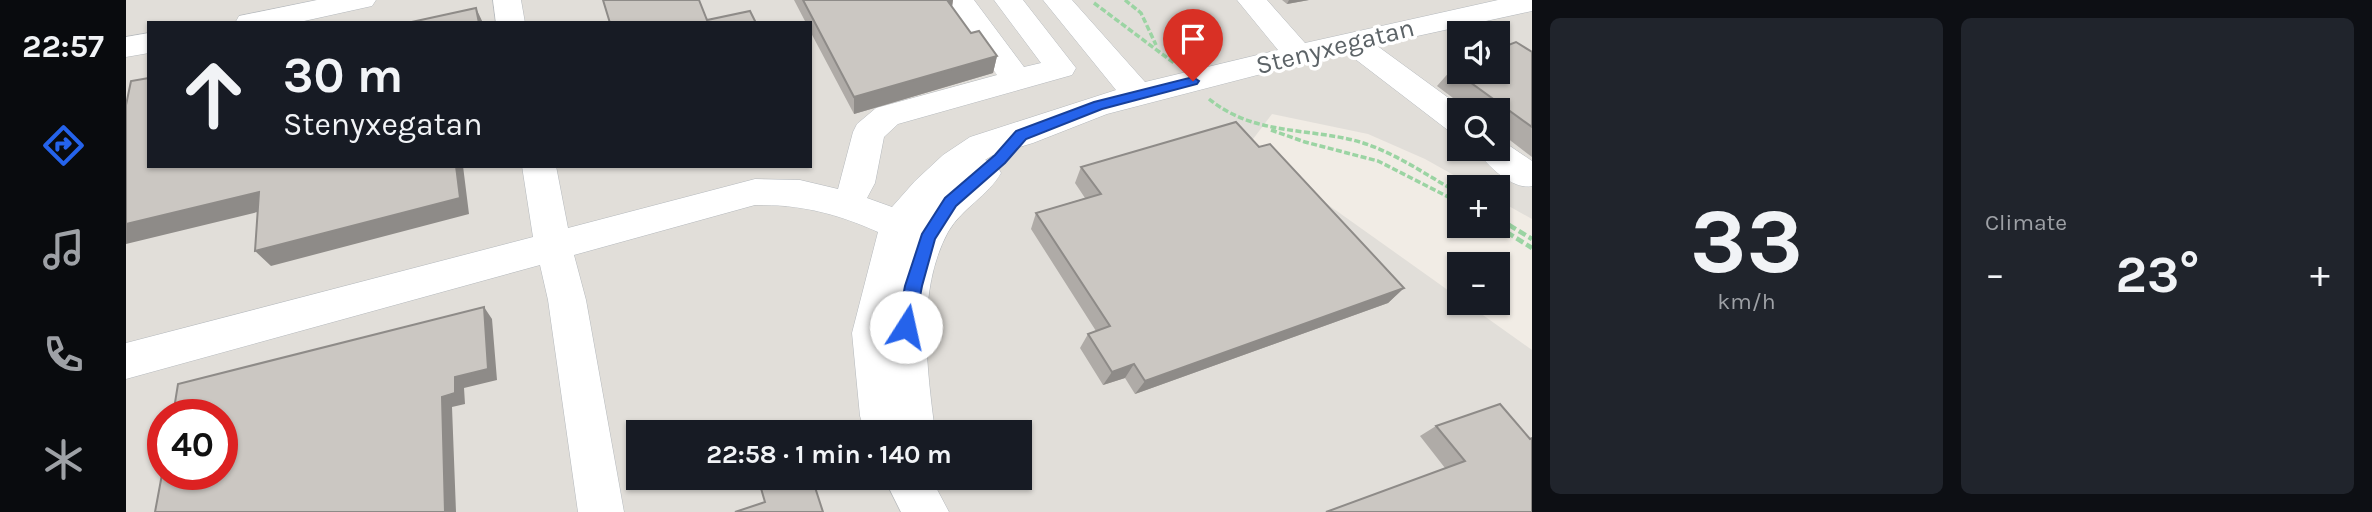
<!DOCTYPE html>
<meta charset="utf-8">
<style>
:root{--surface:#171b24;--page:#20242c;--text:#f1f3f6;--muted:#9ea1a6;--accent:#2563eb}
body{margin:0;font-family:Karla,sans-serif;background:var(--page);color:var(--text);height:100vh;display:flex;flex-direction:column;font-size:26px;white-space:nowrap}
*{box-sizing:border-box;margin:0}
p{font-size:23px;color:var(--muted)}
.icon{flex:none;width:38px;height:38px;fill:none;stroke:currentColor;stroke-width:2;stroke-linecap:round;stroke-linejoin:round}
.map{position:relative;flex:1;overflow:hidden}
.details{display:flex;flex-direction:column;gap:18px;padding:18px;background:#0d0f14;width:840px}
.details>*{flex:none}
.hud{position:absolute;left:21px;top:21px;width:665px;height:147px;border-radius:0px;box-shadow:0 2px 5px #0004;background:#171b24;color:var(--text);overflow:hidden}
.fabs{position:absolute;left:1321px;top:21px;display:grid;gap:14px}
.fabs a{display:grid;place-items:center;width:63px;height:63px;border-radius:0px;background:var(--surface);box-shadow:0 2px 5px #0004;font-size:35px}
.speed{position:absolute;left:21px;top:399px;display:flex;gap:14px;font-size:35px;font-weight:700;text-align:center}
.speed>*{display:grid;place-content:center;width:91px;height:91px;border-radius:50%;background:var(--surface);box-shadow:0 2px 5px #0004;line-height:1}
.speed .limit{border:10px solid #d22;background:#fff;color:#111}
.pin{position:absolute;display:grid;place-items:center;width:60px;height:60px;color:#fff;margin:-72px -30px;border-radius:50% 50% 50% 0;rotate:-45deg;box-shadow:0 0 7px #0007}
.pin .icon{rotate:45deg}
.me{position:absolute;width:77px;margin:-38px;rotate:10deg;stroke-linejoin:round;filter:drop-shadow(0 0 5px #0008)}
.turn{display:flex;align-items:center;gap:24px;height:147px;padding:0 21px;font-size:32px}
.turn .icon{width:91px;height:91px;stroke-width:2.5}
.turn b{display:block;font-size:49px;line-height:60px}
.big{font-size:52px;font-weight:700;line-height:1.1}
.details .card{flex:1;display:flex;flex-direction:column;justify-content:center;gap:10px;min-width:0;padding:0 24px;border-radius:10px;background:var(--page)}
.details .dial{align-items:center;gap:0}
.dial b{font-size:91px;line-height:1}
.heat{display:flex;justify-content:space-between;align-items:center;font-size:38px;direction:ltr}
.details .tiles{flex:1;display:grid;gap:18px;grid-template-columns:repeat(2,1fr)}
.trip{position:absolute;left:500px;top:420px;width:406px;height:70px;border-radius:0px;background:var(--surface);box-shadow:0 2px 5px #0004;font-weight:700;line-height:70px;text-align:center}
main{display:flex;flex:1;min-height:0}
.tab-bar{display:flex;flex-direction:column;width:126px;justify-content:space-around;align-items:center;background:#090b0e;color:var(--muted)}
.tab-bar .icon{width:49px;height:49px}
.tab-bar .current{color:var(--accent)}
.tab-bar b{font-size:32px;color:var(--text)}
.map>svg:first-child{display:block}
</style>
<main>
<nav class="tab-bar">
<b>22:57</b>
<svg class="icon current" aria-label="directions" viewBox="0 0 24 24"><path d="M12 3l9 9-9 9-9-9zM9 14v-3h6M13 9l2 2-2 2"/></svg>
<svg class="icon" aria-label="music" viewBox="0 0 24 24"><path d="M9 18V5l10-2v13"/><circle cx="6" cy="18" r="3"/><circle cx="16" cy="16" r="3"/></svg>
<svg class="icon" aria-label="phone" viewBox="0 0 24 24"><path d="M5 4h4l2 5-3 2q2 4 5 5l2-3 5 2v4C11 20 4 13 5 4z"/></svg>
<svg class="icon" aria-label="climate" viewBox="0 0 24 24"><path d="M12 3v18M4 7l16 10M4 17L20 7"/></svg>
</nav>
<div class="map">
<svg width="1406" height="512" viewBox="0 0 1406 512">
<rect width="100%" height="100%" fill="#f1ece5"/>
<path fill="#e1ded9" fill-rule="evenodd" d="M 0,0 L 1406,0 L 1406,219 L 1372,200 L 1372,187 L 1349,187 L 1299,159 L 1242,134 L 1146,114 L 1121,147 L 1333,298 L 1334,303 L 1340,303 L 1406,350 L 1406,512 L 0,512 ZM 23,23 L 684,23 L 684,166 L 23,166 ZM 1334,33 L 1372,33 L 1372,72 L 1334,72 ZM 1334,110 L 1372,110 L 1372,149 L 1334,149 ZM 37,415 L 96,415 L 96,474 L 37,474 ZM 513,432 L 894,432 L 894,478 L 513,478 Z"/>
<g fill="none" stroke-linecap="round" stroke-linejoin="round">
<defs>
<path id="minor" d="M 191,0 L 250,0 L 246,6 L 169,23 L 109,23 L 113,16 Z
M 367,0 L 395,0 L 399,23 L 370,23 Z
M 819,0 L 848,0 L 898,67 L 915,63 L 868,0 L 897,0 L 950,68 L 946,75 L 772,124 L 758,137 L 749,183 L 741,198 L 766,207 L 789,181 L 817,155 L 844,137 L 990,90 L 917,0 L 946,0 L 1019,82 L 1152,50 L 1111,0 L 1141,0 L 1179,43 L 1372,0 L 1406,0 L 1406,11 L 1250,45 L 1339,110 L 1334,110 L 1334,134 L 1323,131 L 1220,52 L 981,114 L 907,143 L 867,155 L 859,160 L 870,164 L 875,173 C 862,196 836,208 822,232 C 790,292 801,368 809,432 L 739,432 L 734,416 L 726,333 L 752,232 C 712,214 674,204 629,205 L 448,255 L 460,300 L 498,512 L 452,512 L 422,300 L 414,265 L 0,379 L 0,343 L 407,237 L 396,166 L 430,166 L 442,228 L 629,179 L 674,180 L 712,189 L 727,132 L 731,124 L 750,108 L 871,75 Z
M 23,33 L 23,53 L 0,57 L 0,37 Z
M 1372,138 L 1406,161 L 1406,186 C 1388,191 1358,164 1351,149 L 1372,149 Z
M 758,478 L 805,478 L 823,512 L 775,512 Z"/>
</defs>
<use href="#minor" stroke="#b5b9bd" stroke-width="1"/>
<path stroke="#9bd4a3" stroke-width="3.5" stroke-dasharray="6 2.5" stroke-linecap="butt" d="M 999,0 L 1015,13 L 1030,45
M 968,3 L 1048,63
M 1083,99 C 1126,134 1176,128 1227,140 C 1266,150 1300,175 1334,194
M 1145,130 L 1179,142 L 1252,161 L 1334,203
M 1372,218 L 1386,227"/>
<path stroke="#9bd4a3" stroke-width="4.5" stroke-dasharray="8 3.5" stroke-linecap="butt" d="M 1383,225 L 1406,239
M 1371,226 L 1406,248"/>
<use href="#minor" fill="#fff" fill-rule="evenodd"/>
</g>
<path fill="#afaba7" d="M 668,0 L 827,0 L 826,7 L 845,33 L 871,56 L 867,73 L 728,114 L 684,31 L 684,23 L 680,23 Z
M 1156,0 L 1183,0 L 1161,4 Z
M 1406,52 L 1406,157 L 1372,131 L 1372,110 L 1343,110 L 1311,86 L 1326,69 Z
M 1133,147 L 1278,288 L 1262,303 L 1009,394 L 999,378 L 977,385 L 954,348 L 962,334 L 970,331 L 905,229 L 910,213 L 959,198 L 949,183 L 955,167 Z
M 1310,426 L 1404,439 L 1319,468 L 1294,436 Z"/>
<path fill="#8e8b88" d="M 819,0 L 827,0 L 825,13 Z
M 1163,0 L 1183,0 L 1161,4 Z
M 350,8 L 357,23 L 353,23 Z
M 871,56 L 867,73 L 728,114 L 728,97 Z
M 330,166 L 337,166 L 343,214 L 145,266 L 129,251 Z
M 133,192 L 148,208 L 0,244 L 0,224 Z
M 1278,288 L 1262,303 L 1009,394 L 1019,381 Z
M 358,307 L 366,319 L 371,380 L 338,388 L 339,404 L 326,407 L 330,512 L 319,512 L 316,397 L 329,377 Z
M 1008,364 L 999,378 L 977,385 L 986,372 Z"/>
<path fill="#cbc7c2" stroke="#8e8b88" stroke-width="2" d="M 477,0 L 573,0 L 581,20 L 624,11 L 630,23 L 484,23 Z
M 677,0 L 821,0 L 845,33 L 853,31 L 871,56 L 728,97 Z
M 350,8 L 353,23 L 281,23 Z
M 1390,42 L 1406,52 L 1406,127 L 1326,69 L 1334,66 L 1334,72 L 1372,72 L 1372,49 Z
M 23,78 L 23,166 L 330,166 L 334,198 L 129,251 L 133,192 L 0,224 L 0,105 L 5,81 Z
M 1110,122 L 1133,147 L 1144,144 L 1278,288 L 1019,381 L 1008,364 L 986,372 L 962,334 L 984,326 L 910,213 L 975,194 L 955,167 Z
M 358,307 L 362,369 L 329,377 L 329,393 L 316,397 L 319,512 L 29,512 L 37,469 L 37,474 L 96,474 L 96,415 L 47,415 L 52,384 Z
M 1374,404 L 1404,439 L 1406,438 L 1406,512 L 1200,512 L 1339,461 L 1310,426 Z
M 671,428 L 672,432 L 656,432 Z
M 632,478 L 686,478 L 697,512 L 609,512 L 639,502 Z"/>
<path fill="#2563eb" stroke="#184099" stroke-width="2" d="M 1067,77 L 1073,81 L 1071,84 L 976,109 L 900,139 L 879,163 L 830,206 L 809,239 L 796,286 L 788,327 L 786,333 L 780,335 L 774,333 L 771,327 L 779,286 L 796,234 L 819,198 L 869,155 L 890,131 L 968,102 Z"/>
<g text-anchor="middle" stroke-width="7" stroke-linejoin="round" paint-order="stroke">
<g font-size="26" fill="#5c6367" stroke="#fff">
<text transform="translate(1209 46) rotate(-14)" y="9">Stenyxegatan</text>
</g>
</g>
</svg>
<div class="fabs">
<a><svg class="icon" aria-label="sound" viewBox="0 0 24 24"><path d="M4 9h4l5-4v14l-5-4H4zM17 9q2 3 0 6"/></svg></a>
<a><svg class="icon" aria-label="search" viewBox="0 0 24 24"><circle cx="10" cy="10" r="6"/><path d="M15 15l6 6"/></svg></a>
<a>+</a>
<a>−</a>
</div>
<div class="speed"><div class="limit">40</div></div>
<div class="pin" style="left:1067px;top:81px;background:#d93025"><svg class="icon" aria-label="arrive" viewBox="0 0 24 24"><path d="M6 21V4h12l-3 4 3 4H6"/></svg></div>
<svg class="me" style="left:780px;top:327px" viewBox="-20 -20 40 40"><circle r="19" fill="#fff"/><path d="M0-13L10 11 0 6-10 11z" fill="#2563eb"/></svg>
<div class="trip">22:58 · 1 min · 140 m</div>
<div class="hud">
<div class="turn"><svg class="icon" aria-label="ahead" viewBox="0 0 24 24"><path d="M12 20V5M6 11l6-6 6 6"/></svg><div><b>30 m</b>Stenyxegatan</div></div>
</div>
</div>
<section class="details">
<div class="tiles">
<div class="card dial"><b>33</b><p>km/h</p></div>
<div class="card"><p>Climate</p>
<div class="heat"><a>−</a><b class="big">23°</b><a>+</a></div>
</div>
</div>
</section>
</main>
